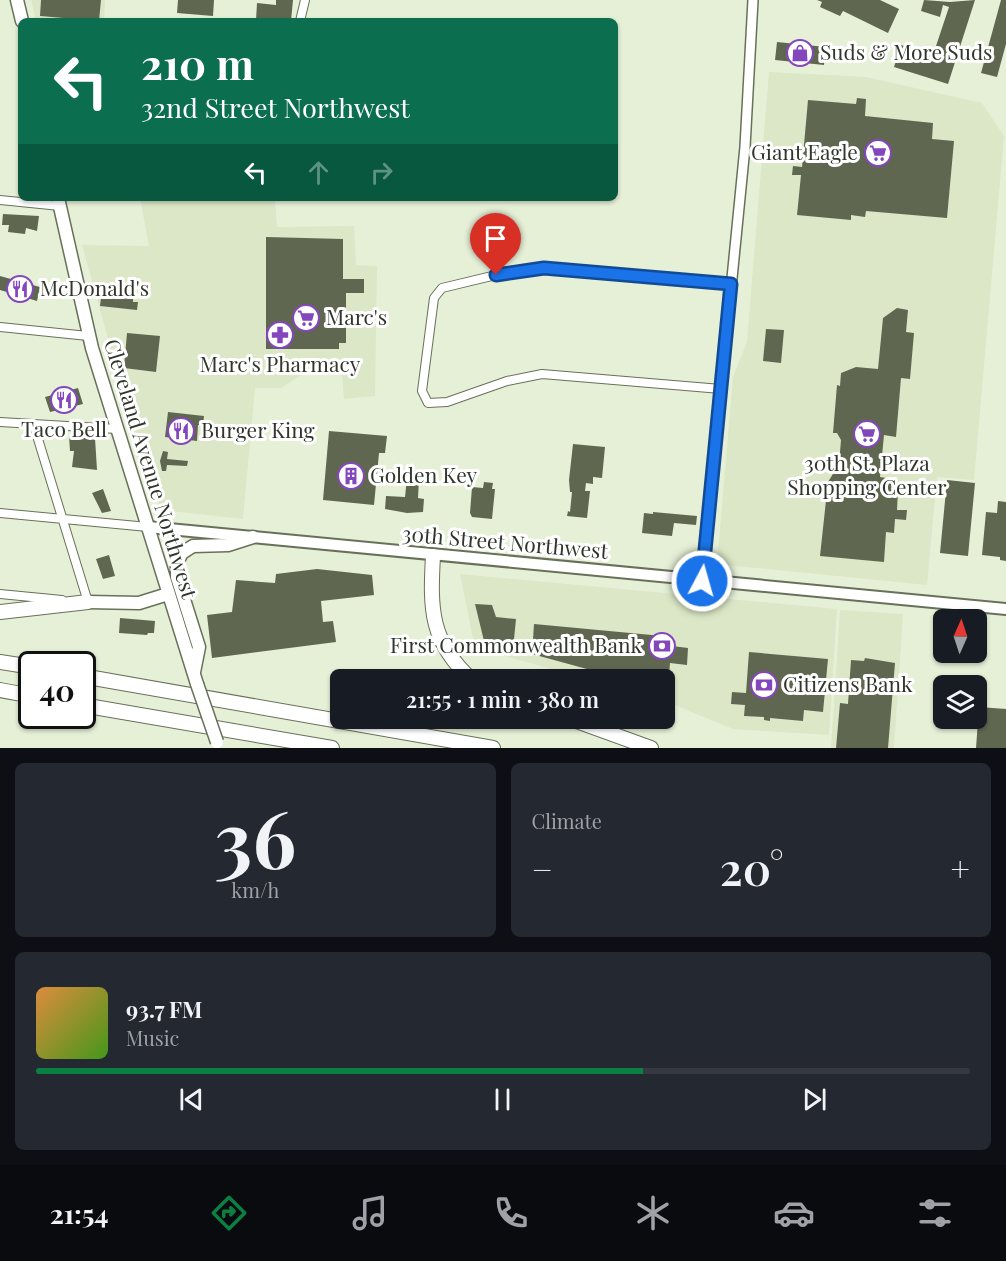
<!DOCTYPE html>
<meta charset="utf-8">
<style>
:root{--surface:#171b24;--page:#242831;--text:#f1f3f6;--muted:#9ea1a6;--line:#363941;--accent:#0b8043}
body{margin:0;font-family:"Playfair Display",serif;background:var(--page);color:var(--text);height:100vh;display:flex;flex-direction:column;font-size:22px;white-space:nowrap}
*{box-sizing:border-box;margin:0}
p{font-size:20px;color:var(--muted)}
.icon{flex:none;width:33px;height:33px;fill:none;stroke:currentColor;stroke-width:2;stroke-linecap:round;stroke-linejoin:round}
.map{position:relative;height:748px;overflow:hidden}
.details{display:flex;flex-direction:column;gap:15px;padding:15px;background:#0d0f14;flex:1}
.details>*{flex:none}
.top-card{position:absolute;left:18px;top:18px;width:600px;height:183px;border-radius:9px;box-shadow:0 2px 4px #0004;background:#0b6e4f;color:#fff;overflow:hidden}
.needle{width:39px;rotate:3deg}
.controls{position:absolute;left:933px;top:609px;display:grid;gap:12px}
.controls a{display:grid;place-items:center;width:54px;height:54px;border-radius:9px;background:var(--surface);box-shadow:0 2px 4px #0004;font-size:30px}
.speed{position:absolute;left:18px;top:651px;display:flex;gap:12px;font-size:30px;font-weight:700;text-align:center}
.speed>*{display:grid;place-content:center;width:78px;height:78px;border-radius:50%;background:var(--surface);box-shadow:0 2px 4px #0004;line-height:1}
.speed .limit{border:3px solid #111;border-radius:9px;background:#fff;color:#111}
.pin{position:absolute;display:grid;place-items:center;width:51px;height:51px;color:#fff;margin:-62px -26px;border-radius:50% 50% 50% 0;rotate:-45deg;box-shadow:0 0 6px #0007}
.pin .icon{rotate:45deg}
.me{position:absolute;width:66px;margin:-33px;rotate:6deg;stroke-linejoin:round;filter:drop-shadow(0 0 4px #0008)}
.turn{display:flex;align-items:center;gap:21px;height:126px;padding:0 24px;font-size:27px}
.turn .icon{width:78px;height:78px;stroke-width:2.5}
.turn b{display:block;font-size:42px;line-height:51px}
.lanes{display:flex;align-items:center;height:57px;padding:0 24px;background:#0003;justify-content:center;gap:30px;direction:ltr}
.lanes .off{opacity:.35}
.big{font-size:45px;font-weight:600;line-height:1.1}
.details .widget{flex:1;display:flex;flex-direction:column;justify-content:center;gap:9px;min-width:0;padding:0 21px;border-radius:9px;background:var(--page)}
.details .dial{align-items:center;gap:0}
.dial b{font-size:78px;line-height:1}
.song{display:flex;align-items:center;gap:18px}
.cover{width:72px;height:72px;border-radius:9px;background:linear-gradient(135deg,hsl(30 70% 55%),hsl(100 70% 35%))}
.played{height:6px;border-radius:3px;background:linear-gradient(90deg,var(--accent) 65%,var(--line) 65%)}
.keys{display:flex;justify-content:space-around;direction:ltr}
.heat{display:flex;justify-content:space-between;align-items:center;font-size:33px;direction:ltr}
.details .tiles{flex:1;display:grid;gap:15px;grid-template-columns:1fr 1fr}
.widget:last-child{grid-column:span 2}
.trip{position:absolute;left:330px;top:669px;width:345px;height:60px;border-radius:9px;background:var(--surface);box-shadow:0 2px 4px #0004;font-weight:600;line-height:60px;text-align:center}
.dock{display:flex;height:96px;justify-content:space-around;align-items:center;background:#090b0e;color:var(--muted)}
.dock .icon{width:42px;height:42px}
.dock .active{color:var(--accent)}
.dock b{font-size:27px;color:var(--text)}
.map>svg:first-child{display:block}
</style>
<div class="map">
<svg width="1006" height="748" viewBox="0 0 1006 748">
<rect width="100%" height="100%" fill="#e6f0d7"/>
<path fill="#dbe7c7" d="M 31,0 L 105,0 L 104,21 L 36,21 Z
M 769,72 L 866,77 L 982,103 L 1004,136 L 974,480 L 937,477 L 927,585 L 717,564 L 733,377 L 747,342 Z
M 140,198 L 275,198 L 277,227 L 354,226 L 356,265 L 377,266 L 375,396 L 344,399 L 342,374 L 301,375 L 281,388 L 255,388 L 243,519 L 161,510 L 138,446 L 82,245 L 149,246 Z
M 460,574 L 837,609 L 829,735 L 733,729 L 665,701 L 664,680 L 588,679 L 475,648 Z
M 840,610 L 903,614 L 894,748 L 831,748 Z"/>
<path fill="#5f6751" d="M 41,0 L 101,0 L 99,21 L 40,16 Z
M 178,0 L 214,0 L 213,16 L 177,13 Z
M 276,0 L 293,0 L 291,21 L 256,20 L 257,3 L 276,5 Z
M 817,0 L 880,0 L 899,9 L 888,33 L 843,11 L 840,16 L 820,7 L 822,2 Z
M 924,0 L 950,2 L 975,0 L 948,84 L 894,67 L 901,45 L 933,55 L 949,7 L 943,5 L 940,17 L 921,11 Z
M 1001,0 L 1006,0 L 1006,44 L 997,77 L 981,73 Z
M 777,42 L 826,47 L 824,65 L 775,60 Z
M 857,98 L 866,99 L 865,116 L 933,123 L 932,139 L 954,141 L 947,218 L 866,211 L 865,217 L 851,215 L 851,220 L 797,215 L 801,175 L 792,175 L 793,166 L 802,167 L 808,100 L 856,104 Z
M 3,214 L 39,216 L 37,231 L 26,228 L 25,234 L 8,232 L 9,225 L 2,225 Z
M 266,237 L 343,239 L 343,279 L 364,279 L 364,293 L 346,293 L 346,343 L 339,343 L 339,349 L 266,349 Z
M 0,276 L 40,287 L 37,301 L 0,290 Z
M 102,290 L 133,293 L 133,302 L 138,302 L 137,310 L 100,306 Z
M 897,308 L 908,310 L 906,332 L 914,333 L 910,379 L 901,378 L 896,437 L 884,435 L 880,477 L 892,479 L 891,489 L 898,490 L 897,510 L 907,510 L 906,520 L 895,519 L 894,533 L 886,532 L 884,562 L 820,556 L 828,482 L 839,464 L 841,440 L 837,433 L 833,433 L 837,385 L 840,386 L 841,373 L 856,367 L 878,369 L 883,318 Z
M 766,329 L 784,330 L 781,363 L 763,361 Z
M 127,333 L 160,336 L 156,372 L 124,368 Z
M 78,388 L 83,404 L 50,412 L 45,397 Z
M 168,412 L 204,416 L 203,425 L 198,425 L 197,441 L 165,437 Z
M 329,431 L 387,436 L 385,453 L 379,453 L 374,505 L 323,500 Z
M 69,436 L 95,438 L 97,470 L 72,467 L 74,451 L 70,451 Z
M 573,444 L 605,447 L 602,478 L 593,477 L 593,484 L 586,483 L 585,491 L 590,491 L 587,518 L 567,516 L 568,511 L 570,512 L 572,492 L 570,492 L 569,480 Z
M 163,451 L 168,452 L 167,459 L 188,461 L 187,466 L 167,465 L 166,471 L 162,471 L 160,461 Z
M 407,478 L 419,479 L 418,498 L 424,499 L 423,512 L 407,513 L 385,509 L 386,496 L 405,497 Z
M 947,480 L 975,483 L 968,556 L 940,553 Z
M 484,482 L 493,483 L 492,489 L 495,489 L 492,519 L 472,517 L 470,513 L 472,487 L 483,488 Z
M 103,489 L 111,511 L 102,513 L 92,493 Z
M 998,501 L 1006,502 L 1006,561 L 1000,560 L 1000,557 L 982,555 L 986,512 L 997,513 Z
M 653,512 L 697,516 L 696,525 L 674,523 L 672,536 L 642,533 L 644,513 L 653,514 Z
M 109,555 L 115,576 L 103,579 L 96,559 Z
M 317,569 L 372,575 L 374,595 L 321,601 L 323,622 L 333,621 L 336,642 L 212,658 L 207,615 L 232,612 L 236,580 L 275,583 L 276,574 Z
M 475,604 L 492,605 L 496,617 L 516,619 L 513,649 L 484,641 Z
M 120,618 L 155,621 L 154,633 L 148,633 L 147,635 L 119,633 Z
M 534,624 L 673,637 L 672,646 L 688,648 L 687,665 L 670,663 L 668,688 L 664,688 L 664,680 L 627,680 L 532,654 Z
M 749,652 L 828,659 L 823,712 L 804,710 L 803,721 L 770,718 L 770,721 L 764,720 L 764,717 L 744,716 L 745,705 L 731,704 L 732,692 L 746,693 Z
M 865,658 L 895,663 L 888,748 L 836,748 L 840,703 L 848,704 L 851,660 L 864,661 Z
M 979,707 L 1006,709 L 1006,748 L 976,748 Z"/>
<g fill="none" stroke-linecap="round" stroke-linejoin="round">
<defs>
<path id="minor" d="M 300,21 L 305,0
M 0,200 L 60,206
M 0,327 L 88,336
M 721,389 L 542,374 L 507,381 L 447,402 L 428,403 L 422,391 L 434,298 L 442,288 L 517,270 L 544,268 L 731,283
M 0,422 L 117,429
M 34,426 L 88,602 L 86,602
M 0,513 L 148,527
M 0,594 L 62,600"/>
<path id="tertiary" d="M 702,581 L 745,147 L 753,0"/>
<path id="secondary" d="M 148,527 L 1006,609"/>
<path id="primary" d="M 17,0 L 22,21
M 58,198 L 92,348 L 197,684
M 88,602 L 139,603 L 168,594
M 194,672 L 199,647 L 177,577 L 177,562 L 182,553 L 193,546 L 228,545 L 253,537"/>
<path id="motorway" d="M 433,556 C 430,609 430,642 472,680
M 0,612 L 88,602
M 0,662 L 32,667
M 82,676 L 493,748
M 0,690 L 32,696
M 82,705 L 332,748
M 568,718 L 651,748"/>
</defs>
<use href="#minor" stroke="#68705a" stroke-width="10"/>
<use href="#tertiary" stroke="#68705a" stroke-width="12"/>
<use href="#secondary" stroke="#68705a" stroke-width="14"/>
<use href="#primary" stroke="#68705a" stroke-width="15"/>
<use href="#motorway" stroke="#68705a" stroke-width="16"/>
<use href="#minor" stroke="#fff" stroke-width="8"/>
<use href="#tertiary" stroke="#fff" stroke-width="9"/>
<use href="#secondary" stroke="#fff" stroke-width="10"/>
<use href="#primary" stroke="#fff" stroke-width="12"/>
<use href="#motorway" stroke="#fff" stroke-width="14"/>
<defs>
<path id="primary-bridge" d="M 197,684 L 217,742"/>
</defs>
<use href="#primary-bridge" stroke="#68705a" stroke-width="15" stroke-linecap="butt"/>
<use href="#primary-bridge" stroke="#fff" stroke-width="12"/>
</g>
<g fill="none" stroke-linecap="round" stroke-linejoin="round">
<defs>
<path id="route" d="M 496,275 L 544,268 L 731,284 L 702,581"/>
</defs>
<use href="#route" stroke="#114b97" stroke-width="15"/>
<use href="#route" stroke="#1a73e8" stroke-width="10"/>
</g>
<defs>
<symbol id="shop-ring" viewBox="-11 -11 22 22"><circle r="9.5" fill="#fff" stroke="#8446bc" stroke-width="1.5"/><path d="M-5-2.5h2.3a2.7 3.5 0 0 1 5.4 0H5L5.5 6h-11ZM-1.5-2.5h3a1.5 2.3 0 0 0-3 0Z" fill="#8446bc"/></symbol>
<symbol id="supermarket-ring" viewBox="-11 -11 22 22"><circle r="9.5" fill="#fff" stroke="#8446bc" stroke-width="1.5"/><path d="M-6-5.5h2.5l.6 2H6L4.5 2H-2.5L-4.4-4H-6ZM-1.5 3.2a1.3 1.3 0 1 0 .1 0ZM3 3.2a1.3 1.3 0 1 0 .1 0Z" fill="#8446bc"/></symbol>
<symbol id="restaurant-ring" viewBox="-11 -11 22 22"><circle r="9.5" fill="#fff" stroke="#8446bc" stroke-width="1.5"/><path d="M-5-6h1v4h1v-4h1v4h1v-4h1v5L-1.5 .5V6h-2V.5L-5-1ZM5-6V6H3V1.5H1.5Q1.5-4 5-6Z" fill="#8446bc"/></symbol>
<symbol id="pharmacy-ring" viewBox="-11 -11 22 22"><circle r="9.5" fill="#fff" stroke="#8446bc" stroke-width="1.5"/><path d="M-2-6h4v4h4v4h-4v4h-4v-4h-4v-4h4Z" fill="#8446bc"/></symbol>
<symbol id="building-ring" viewBox="-11 -11 22 22"><circle r="9.5" fill="#fff" stroke="#8446bc" stroke-width="1.5"/><path d="M-4-6H4V6H1V3H-1V6H-4ZM-2.5-4.3h1.7v1.8h-1.7ZM.8-4.3h1.7v1.8H.8ZM-2.5-1h1.7V.8h-1.7ZM.8-1h1.7V.8H.8Z" fill="#8446bc"/></symbol>
<symbol id="bank-ring" viewBox="-11 -11 22 22"><circle r="9.5" fill="#fff" stroke="#8446bc" stroke-width="1.5"/><path d="M-6-4H6V4H-6ZM0-2.3a2.3 2.3 0 1 0 0 4.6a2.3 2.3 0 1 0 0-4.6Z" fill="#8446bc"/></symbol>
</defs>
<g fill-rule="evenodd">
<use href="#shop-ring" x="785" y="38" width="30" height="30"/>
<use href="#supermarket-ring" x="863" y="138" width="30" height="30"/>
<use href="#restaurant-ring" x="5" y="274" width="30" height="30"/>
<use href="#supermarket-ring" x="291" y="303" width="30" height="30"/>
<use href="#pharmacy-ring" x="265" y="320" width="30" height="30"/>
<use href="#restaurant-ring" x="49" y="385" width="30" height="30"/>
<use href="#restaurant-ring" x="166" y="416" width="30" height="30"/>
<use href="#supermarket-ring" x="852" y="419" width="30" height="30"/>
<use href="#building-ring" x="336" y="461" width="30" height="30"/>
<use href="#bank-ring" x="647" y="631" width="30" height="30"/>
<use href="#bank-ring" x="749" y="670" width="30" height="30"/>
</g>
<g text-anchor="middle" stroke-width="6" stroke-linejoin="round" paint-order="stroke">
<g font-size="21" fill="#31352b" stroke="#fff" text-anchor="start">
<text x="820" y="60">Suds &amp; More Suds</text>
<text x="858" y="160" text-anchor="end">Giant Eagle</text>
<text x="40" y="296">McDonald's</text>
<text x="326" y="325">Marc's</text>
<text x="280" y="372" text-anchor="middle">Marc's Pharmacy</text>
<text x="64" y="437" text-anchor="middle">Taco Bell</text>
<text x="201" y="438">Burger King</text>
<text x="867" y="471" text-anchor="middle">30th St. Plaza<tspan x="867" dy="24">Shopping Center</tspan></text>
<text x="370" y="483">Golden Key</text>
<text x="642" y="653" text-anchor="end">First Commonwealth Bank</text>
<text x="783" y="692">Citizens Bank</text>
</g>
<g font-size="21" fill="#31352b" stroke="#fff">
<text transform="translate(150 469) rotate(73)" y="7">Cleveland Avenue Northwest</text>
<text transform="translate(505 543) rotate(5)" y="7">30th Street Northwest</text>
</g>
</g>
</svg>
<div class="controls">
<a><svg class="needle" viewBox="-14 -14 28 28"><path d="M0-13l5 13h-10z" fill="#e53935"/><path d="M0 13l5-13h-10z" fill="#9ea1a6"/></svg></a>
<a><svg class="icon" aria-label="layers" viewBox="0 0 24 24"><path d="M12 4l9 5-9 5-9-5zM3 14l9 5 9-5"/></svg></a>
</div>
<div class="speed"><div class="limit">40</div></div>
<div class="pin" style="left:496px;top:275px;background:#d93025"><svg class="icon" aria-label="arrive" viewBox="0 0 24 24"><path d="M6 21V4h12l-3 4 3 4H6"/></svg></div>
<svg class="me" style="left:702px;top:581px" viewBox="-20 -20 40 40"><circle r="17" fill="#1a73e8" stroke="#fff" stroke-width="3"/><path d="M0-11L8 9 0 5-8 9z" fill="#fff"/></svg>
<div class="trip">21:55 · 1 min · 380 m</div>
<div class="top-card">
<div class="turn"><svg class="icon" aria-label="left" viewBox="0 0 24 24"><path d="M17 20v-9H6M10 6l-5 5 5 5"/></svg><div><b>210 m</b>32nd Street Northwest</div></div>
<div class="lanes"><svg class="icon" aria-label="left" viewBox="0 0 24 24"><path d="M17 20v-9H6M10 6l-5 5 5 5"/></svg><svg class="icon off" aria-label="ahead" viewBox="0 0 24 24"><path d="M12 20V5M6 11l6-6 6 6"/></svg><svg class="icon off" aria-label="right" viewBox="0 0 24 24"><path d="M7 20v-9h11M14 6l5 5-5 5"/></svg></div>
</div>
</div>
<section class="details">
<div class="tiles">
<div class="widget dial"><b>36</b><p>km/h</p></div>
<div class="widget"><p>Climate</p>
<div class="heat"><a>−</a><b class="big">20°</b><a>+</a></div>
</div>
<div class="widget">
<div class="song"><i class="cover"></i><div><b>93.7 FM</b><p>Music</p></div></div>
<div class="played"></div>
<div class="keys"><svg class="icon" aria-label="previous" viewBox="0 0 24 24"><path d="M18 5L8 12l10 7zM5 5v14"/></svg><svg class="icon" aria-label="pause" viewBox="0 0 24 24"><path d="M8 5v14M16 5v14"/></svg><svg class="icon" aria-label="next" viewBox="0 0 24 24"><path d="M6 5l10 7-10 7zM19 5v14"/></svg></div>
</div>
</div>
</section>
<nav class="dock">
<b>21:54</b>
<svg class="icon active" aria-label="directions" viewBox="0 0 24 24"><path d="M12 3l9 9-9 9-9-9zM9 14v-3h6M13 9l2 2-2 2"/></svg>
<svg class="icon" aria-label="music" viewBox="0 0 24 24"><path d="M9 18V5l10-2v13"/><circle cx="6" cy="18" r="3"/><circle cx="16" cy="16" r="3"/></svg>
<svg class="icon" aria-label="phone" viewBox="0 0 24 24"><path d="M5 4h4l2 5-3 2q2 4 5 5l2-3 5 2v4C11 20 4 13 5 4z"/></svg>
<svg class="icon" aria-label="climate" viewBox="0 0 24 24"><path d="M12 3v18M4 7l16 10M4 17L20 7"/></svg>
<svg class="icon" aria-label="car" viewBox="0 0 24 24"><path d="M5 17H2v-5l4-1 3-4h7l3 4 3 1v5h-3M9 17h6M6 11h13"/><circle cx="7" cy="17" r="2"/><circle cx="17" cy="17" r="2"/></svg>
<svg class="icon" aria-label="filters" viewBox="0 0 24 24"><path d="M4 7h16M4 17h16"/><circle cx="9" cy="7" r="2"/><circle cx="15" cy="17" r="2"/></svg>
</nav>
